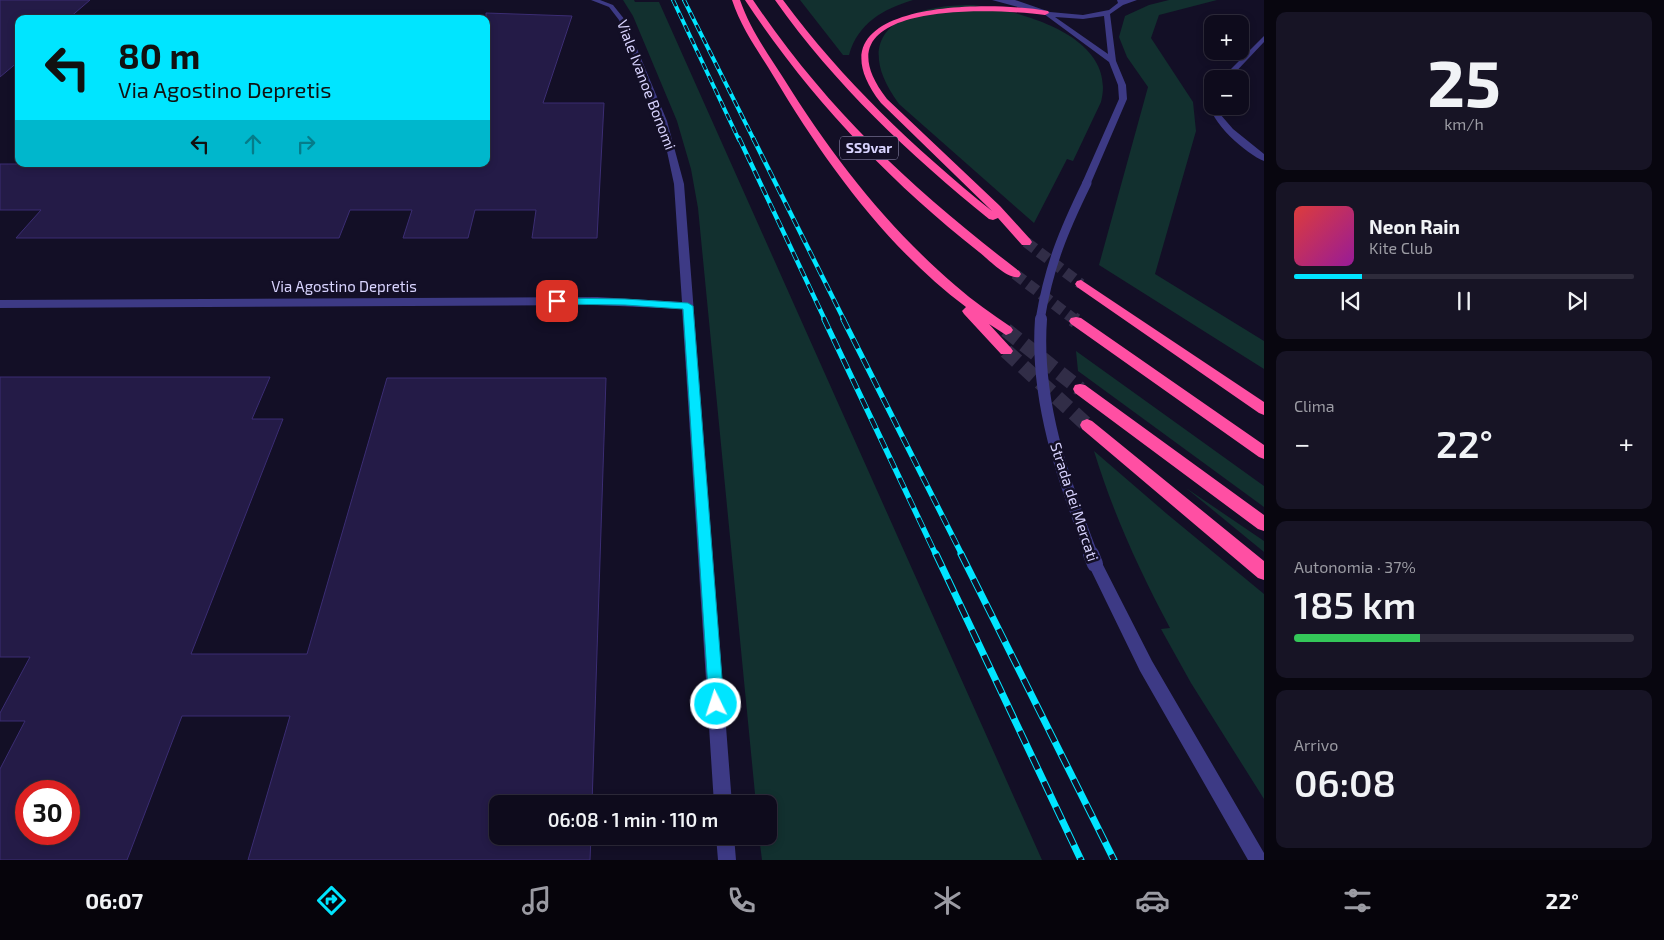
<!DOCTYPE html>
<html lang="it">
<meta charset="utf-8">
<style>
:root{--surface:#0e0b1c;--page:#171425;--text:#f1f3f6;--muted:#9b9ba3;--line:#2e2b3b;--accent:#00e5ff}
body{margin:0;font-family:"Exo 2",sans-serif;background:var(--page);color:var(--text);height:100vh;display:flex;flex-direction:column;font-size:19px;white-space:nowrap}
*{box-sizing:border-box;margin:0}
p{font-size:16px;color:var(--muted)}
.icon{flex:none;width:28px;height:28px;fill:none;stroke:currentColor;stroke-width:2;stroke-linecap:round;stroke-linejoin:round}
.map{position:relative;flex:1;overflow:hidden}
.sheet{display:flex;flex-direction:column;gap:12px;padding:12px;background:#08060f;width:400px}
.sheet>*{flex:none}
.top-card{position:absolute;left:15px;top:15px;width:475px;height:152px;border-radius:10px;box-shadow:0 2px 8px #0003,0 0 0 1px var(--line);background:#00e5ff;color:#111;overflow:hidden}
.tools{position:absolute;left:1204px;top:15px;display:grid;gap:10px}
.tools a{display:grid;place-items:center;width:45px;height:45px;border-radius:10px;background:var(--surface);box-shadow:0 2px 8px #0003,0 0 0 1px var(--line);font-size:25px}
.speed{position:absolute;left:15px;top:780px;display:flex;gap:10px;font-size:25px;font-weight:700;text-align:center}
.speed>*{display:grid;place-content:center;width:65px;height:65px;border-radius:50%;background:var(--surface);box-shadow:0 2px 8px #0003,0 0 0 1px var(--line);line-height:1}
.speed .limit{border:8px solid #d22;background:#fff;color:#111}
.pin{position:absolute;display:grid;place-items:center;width:42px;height:42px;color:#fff;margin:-21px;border-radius:10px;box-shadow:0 2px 8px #0006}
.me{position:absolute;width:55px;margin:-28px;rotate:356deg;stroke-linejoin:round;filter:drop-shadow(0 0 4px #0008)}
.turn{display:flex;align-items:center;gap:18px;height:105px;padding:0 20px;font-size:22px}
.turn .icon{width:65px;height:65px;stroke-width:2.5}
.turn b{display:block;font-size:35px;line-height:42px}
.lanes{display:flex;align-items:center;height:48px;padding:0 20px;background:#0003;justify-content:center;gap:25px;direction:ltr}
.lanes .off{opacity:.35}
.big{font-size:38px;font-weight:600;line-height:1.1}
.sheet .card{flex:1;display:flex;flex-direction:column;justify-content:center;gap:8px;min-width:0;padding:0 18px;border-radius:10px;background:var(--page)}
.sheet .dial{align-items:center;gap:0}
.dial b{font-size:65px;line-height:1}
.song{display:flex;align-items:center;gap:15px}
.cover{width:60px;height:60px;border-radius:8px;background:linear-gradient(135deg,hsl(0 70% 55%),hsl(300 70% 35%))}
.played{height:5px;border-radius:2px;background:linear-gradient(90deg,var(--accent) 20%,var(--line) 20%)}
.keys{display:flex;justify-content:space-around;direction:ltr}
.heat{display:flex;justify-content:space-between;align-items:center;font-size:28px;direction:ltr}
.charge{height:8px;border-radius:4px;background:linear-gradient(90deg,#34c759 37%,var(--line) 0)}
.trip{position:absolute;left:489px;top:795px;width:288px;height:50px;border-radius:10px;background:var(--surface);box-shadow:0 2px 8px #0003,0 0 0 1px var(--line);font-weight:600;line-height:50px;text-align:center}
.menu{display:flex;height:80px;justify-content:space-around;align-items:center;background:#06040b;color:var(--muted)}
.menu .icon{width:35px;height:35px}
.menu .current{color:var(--accent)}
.menu b{font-size:22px;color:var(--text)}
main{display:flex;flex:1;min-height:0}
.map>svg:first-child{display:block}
</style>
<main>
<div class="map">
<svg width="1264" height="860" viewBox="0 0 1264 860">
<rect width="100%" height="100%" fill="#130f26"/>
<path fill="#12302f" d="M 623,0 L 634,0 L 635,2 L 659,2 L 1042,860 L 762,860 L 759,836 L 768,836 L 768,804 L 756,804 L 698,208 L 691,169 L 677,121 L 633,16 Z
M 800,0 L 913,0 C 883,9 858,23 849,55 L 843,55 Z
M 1169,0 L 1217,0 L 1159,15 L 1151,38 L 1193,102 L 1196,131 L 1155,274 L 1264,341 L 1264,369 L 1099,265 L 1148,87 L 1127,57 L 1119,37 L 1125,16 L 1149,5 Z
M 974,5 C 1021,11 1118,36 1101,102 L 1073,161 L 1067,159 L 1034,223 L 899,104 C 846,32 906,4 974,5 Z
M 1076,351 L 1264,486 L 1264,507 L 1078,371 Z
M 1094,451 L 1167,514 L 1264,594 L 1264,799 L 1191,683 L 1161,629 L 1170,628 C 1139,570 1113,513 1094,451 Z
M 1186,488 L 1264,541 L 1264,552 Z"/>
<path fill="#241b47" stroke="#3b2d73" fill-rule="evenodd" d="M 0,0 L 90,0 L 68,19 L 19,19 L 19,61 L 0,77 Z
M 486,13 L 572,16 L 543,103 L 604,103 L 597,238 L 532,238 L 536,210 L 475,210 L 468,238 L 403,238 L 412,210 L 350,210 L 339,238 L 16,238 L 41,210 L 0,210 L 0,164 L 486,164 Z
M 0,377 L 270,377 L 252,419 L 283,419 L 191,654 L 307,654 L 387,378 L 606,378 L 592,804 L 498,804 L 498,836 L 591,836 L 590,860 L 248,860 L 290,716 L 182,716 L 127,860 L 0,860 L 0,769 L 25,721 L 0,721 L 0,713 L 30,657 L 0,657 ZM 26,791 L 69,791 L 69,834 L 26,834 Z"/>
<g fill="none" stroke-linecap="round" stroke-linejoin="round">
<path stroke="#312d47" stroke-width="11" stroke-dasharray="11 5.5" stroke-linecap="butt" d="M 1026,242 L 1081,284
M 1015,274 L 1075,320"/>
<path stroke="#312d47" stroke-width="15" stroke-dasharray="15 8" stroke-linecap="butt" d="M 1073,319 L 1076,321
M 1006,330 L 1080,389
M 1006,351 L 1087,425"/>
<path fill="#3d3a85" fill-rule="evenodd" d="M 591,0 L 600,0 L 613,5 L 625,20 L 667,121 L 684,184 L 732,804 L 714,804 L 682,309 L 597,305 L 0,308 L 0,300 L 597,297 L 682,302 L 674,184 L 665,142 L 651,100 L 619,20 L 609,7 Z
M 992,0 L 1015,0 L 1050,12 L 1083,15 L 1109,10 L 1118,3 L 1117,0 L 1137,0 L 1123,5 L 1110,14 L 1116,61 L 1126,85 L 1127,99 L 1090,185 L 1087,186 L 1082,183 L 1119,99 L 1118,85 L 1109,62 L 1044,14 ZM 1104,16 L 1108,54 L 1055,17 L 1083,19 Z
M 1264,36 L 1264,42 L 1229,79 L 1221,79 Z
M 1209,95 L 1212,95 L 1212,106 L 1216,106 L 1220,114 L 1233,129 L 1264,154 L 1264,161 C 1246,154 1203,117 1209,95 Z
M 1095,558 L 1100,559 L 1152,661 L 1264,853 L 1264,860 L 1248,860 L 1140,671 L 1088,564 L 1090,559 Z
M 716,836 L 734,836 L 736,860 L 718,860 Z"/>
<path fill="#ff4fa3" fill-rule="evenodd" d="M 732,0 L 740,0 C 750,29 768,54 784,79 C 832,156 887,227 956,286 C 973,301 992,314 1011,327 L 1013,330 L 1011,333 L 1006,335 L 989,324 L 1011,348 L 1013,351 L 1011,354 L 1001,354 L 964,314 L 962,311 L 966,307 C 886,247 825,162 774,77 C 759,52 741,28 732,0 Z
M 745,0 L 753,0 C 828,111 913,190 1019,271 L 1021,274 L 1019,277 C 1008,280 988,259 979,252 C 888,180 809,97 745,0 Z
M 775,0 L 783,0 C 843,81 914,148 992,211 L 881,103 C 801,0 988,0 1048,11 L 1049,13 L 1045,15 C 993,8 810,0 887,99 L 1000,206 L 1030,239 L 1032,242 L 1030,245 L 1022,245 L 998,218 L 993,220 L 989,219 C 909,154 835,85 775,0 Z
M 1081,280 L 1264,402 L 1264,415 L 1259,413 L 1077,287 L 1075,284 L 1077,281 Z
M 1076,317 L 1081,318 L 1264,445 L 1264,459 L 1259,457 L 1071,324 L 1069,321 L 1071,318 Z
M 1080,384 L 1085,385 L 1264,515 L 1264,531 L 1258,529 L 1075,393 L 1073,389 L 1075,385 Z
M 1087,419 L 1092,421 L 1264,561 L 1264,580 L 1258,578 L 1082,429 L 1080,425 L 1082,421 Z"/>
<defs>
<path id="rail-far3" d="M 673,0 L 739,140
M 684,0 L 754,140"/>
<path id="rail-far2" d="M 739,138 L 825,320
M 753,138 L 844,320"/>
<path id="rail-far1" d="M 824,319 L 936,555
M 843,319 L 962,555"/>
<path id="rail" d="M 936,554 L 1081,860
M 961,554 L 1114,860"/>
</defs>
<use href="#rail-far3" stroke="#00e5ff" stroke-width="4"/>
<use href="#rail-far2" stroke="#00e5ff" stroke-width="4.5"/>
<use href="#rail-far1" stroke="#00e5ff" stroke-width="5.5"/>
<use href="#rail" stroke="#00e5ff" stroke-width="7"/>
<use href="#rail-far3" stroke="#130f26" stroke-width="2.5" stroke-dasharray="7" stroke-linecap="butt"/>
<use href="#rail-far2" stroke="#130f26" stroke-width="3" stroke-dasharray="9" stroke-linecap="butt"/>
<use href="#rail-far1" stroke="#130f26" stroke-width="4" stroke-dasharray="11" stroke-linecap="butt"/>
<use href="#rail" stroke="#130f26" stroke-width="5" stroke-dasharray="14" stroke-linecap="butt"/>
<path stroke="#3d3a85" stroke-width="9" d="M 1040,320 C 1049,266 1063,232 1087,183"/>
<path stroke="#3d3a85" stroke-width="12" d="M 1041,319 C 1035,401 1063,479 1092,555"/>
<path stroke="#3d3a85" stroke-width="16" d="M 1091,554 L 1095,564"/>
</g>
<path fill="#00e5ff" stroke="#0095a6" d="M 557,298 L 625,299 L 688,303 L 693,306 L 724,704 L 721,710 L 716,712 L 711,710 L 709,704 L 683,309 L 625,305 L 553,304 L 552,301 Z"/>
<g text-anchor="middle" stroke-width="5" stroke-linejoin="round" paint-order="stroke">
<rect fill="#130f26" stroke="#9e99be" stroke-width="1" x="840" y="136.5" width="58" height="23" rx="4"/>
<g font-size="14" font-weight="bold" fill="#d9d4ff">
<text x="869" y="153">SS9var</text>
</g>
<g font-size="15" fill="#d9d4ff" stroke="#130f26">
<text transform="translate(646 85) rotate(69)" y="5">Viale Ivanoe Bonomi</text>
<text x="344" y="292">Via Agostino Depretis</text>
<text transform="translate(1074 502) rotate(72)" y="5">Strada dei Mercati</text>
</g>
</g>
</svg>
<div class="tools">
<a>+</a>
<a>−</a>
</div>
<div class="speed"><div class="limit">30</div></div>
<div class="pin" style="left:557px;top:301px;background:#d93025"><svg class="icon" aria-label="arrive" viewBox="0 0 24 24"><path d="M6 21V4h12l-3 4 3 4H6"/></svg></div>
<svg class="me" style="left:716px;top:704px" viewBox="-20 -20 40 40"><circle r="17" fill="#00e5ff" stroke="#fff" stroke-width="3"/><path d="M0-11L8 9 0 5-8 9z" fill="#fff"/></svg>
<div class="trip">06:08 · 1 min · 110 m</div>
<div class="top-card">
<div class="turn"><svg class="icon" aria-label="left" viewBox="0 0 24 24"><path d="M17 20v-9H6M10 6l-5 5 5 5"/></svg><div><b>80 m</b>Via Agostino Depretis</div></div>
<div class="lanes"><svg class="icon" aria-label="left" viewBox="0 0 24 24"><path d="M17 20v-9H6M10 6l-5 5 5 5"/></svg><svg class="icon off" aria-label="ahead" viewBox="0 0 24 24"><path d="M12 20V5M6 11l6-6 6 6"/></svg><svg class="icon off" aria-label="right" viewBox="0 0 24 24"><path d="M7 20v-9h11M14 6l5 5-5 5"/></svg></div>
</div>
</div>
<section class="sheet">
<div class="card dial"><b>25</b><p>km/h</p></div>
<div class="card">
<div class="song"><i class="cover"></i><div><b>Neon Rain</b><p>Kite Club</p></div></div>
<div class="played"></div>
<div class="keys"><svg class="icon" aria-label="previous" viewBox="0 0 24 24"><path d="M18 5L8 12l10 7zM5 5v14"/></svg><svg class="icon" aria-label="pause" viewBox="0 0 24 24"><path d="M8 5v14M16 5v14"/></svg><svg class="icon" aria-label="next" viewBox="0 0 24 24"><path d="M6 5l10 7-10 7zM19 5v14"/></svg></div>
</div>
<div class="card"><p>Clima</p>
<div class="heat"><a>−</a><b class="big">22°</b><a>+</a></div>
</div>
<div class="card"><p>Autonomia · 37%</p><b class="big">185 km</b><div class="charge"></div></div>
<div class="card"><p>Arrivo</p><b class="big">06:08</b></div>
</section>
</main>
<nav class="menu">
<b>06:07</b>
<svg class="icon current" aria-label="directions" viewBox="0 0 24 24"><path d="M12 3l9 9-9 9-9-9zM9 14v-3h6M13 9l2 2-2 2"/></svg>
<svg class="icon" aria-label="music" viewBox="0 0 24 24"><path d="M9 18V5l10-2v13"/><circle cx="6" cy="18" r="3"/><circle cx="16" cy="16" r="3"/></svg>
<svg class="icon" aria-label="phone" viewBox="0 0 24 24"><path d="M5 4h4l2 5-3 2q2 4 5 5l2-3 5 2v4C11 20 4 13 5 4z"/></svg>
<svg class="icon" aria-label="climate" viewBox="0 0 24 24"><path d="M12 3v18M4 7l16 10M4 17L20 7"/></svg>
<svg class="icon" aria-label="car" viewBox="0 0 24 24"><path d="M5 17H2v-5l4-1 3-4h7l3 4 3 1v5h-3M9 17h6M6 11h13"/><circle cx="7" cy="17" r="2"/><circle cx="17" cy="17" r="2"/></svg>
<svg class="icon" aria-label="filters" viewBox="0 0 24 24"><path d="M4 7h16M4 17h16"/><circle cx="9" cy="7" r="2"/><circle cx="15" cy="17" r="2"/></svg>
<b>22°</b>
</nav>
